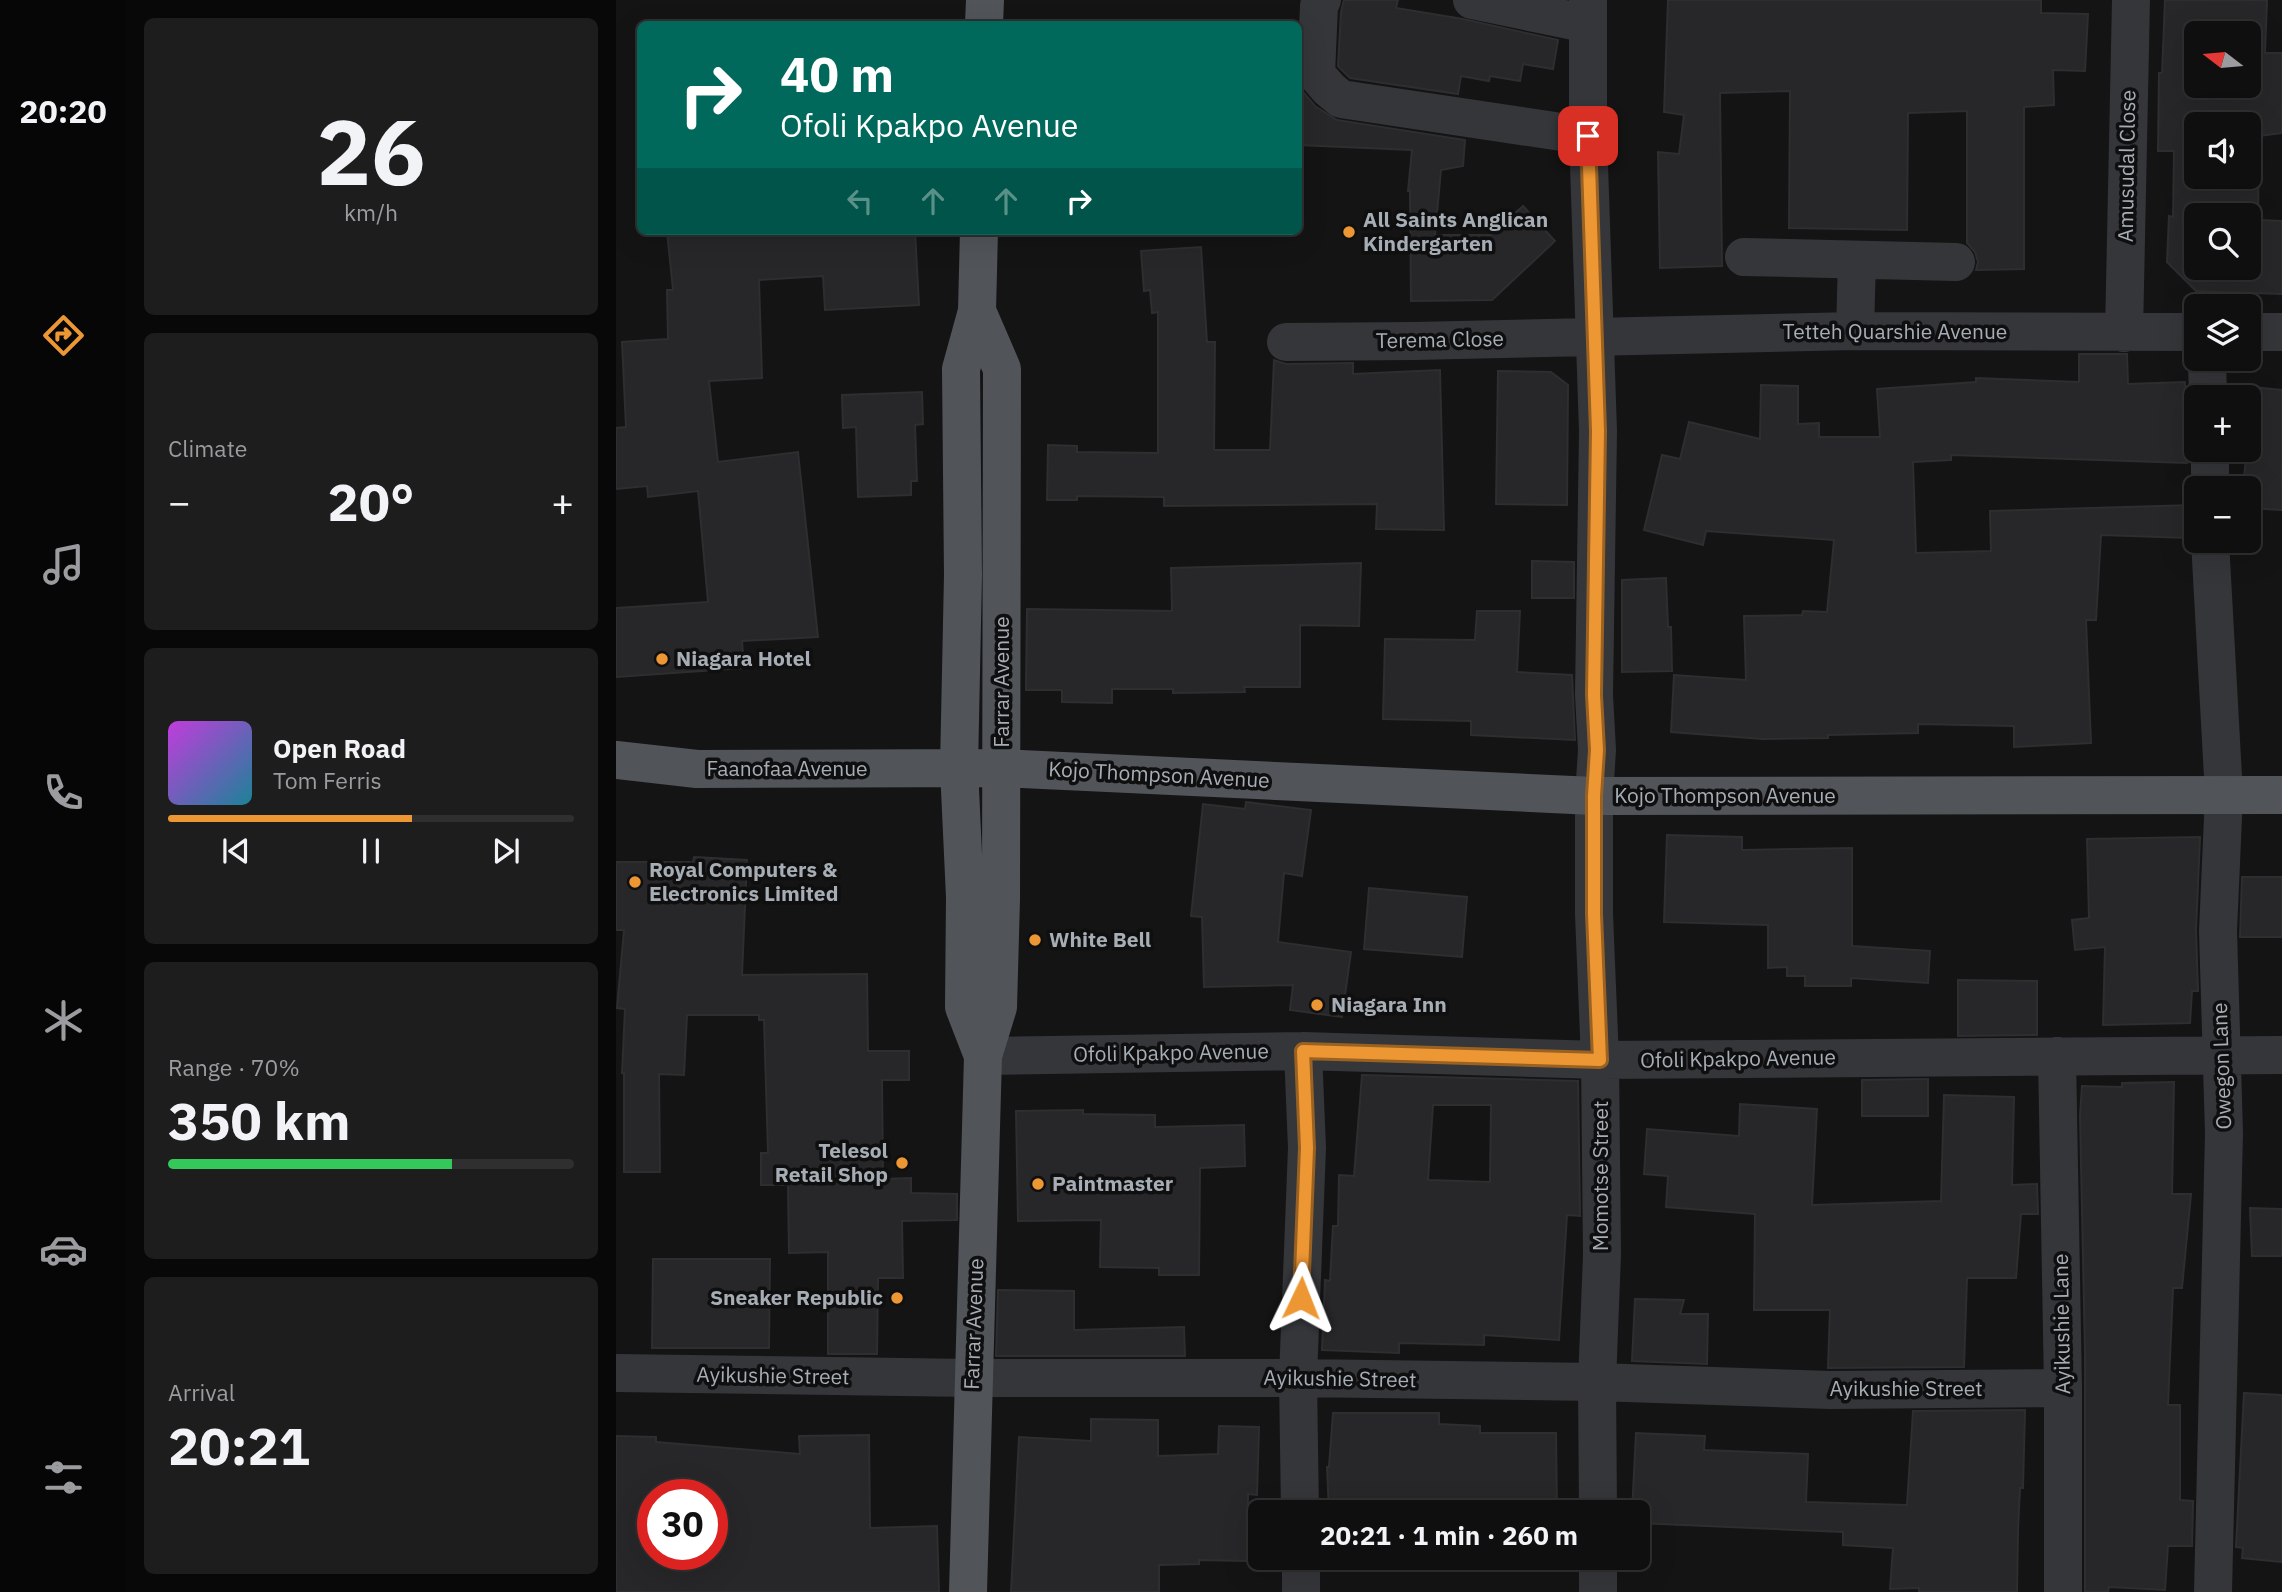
<!DOCTYPE html>
<meta charset="utf-8">
<style>
:root{--surface:#0f0f10;--page:#1d1d1e;--text:#f1f3f6;--muted:#9b9c9f;--line:#2f2f30;--accent:#ed9634}
body{margin:0;font-family:"IBM Plex Sans",sans-serif;background:var(--page);color:var(--text);height:100vh;display:flex;flex-direction:column;font-size:26px;white-space:nowrap}
*{box-sizing:border-box;margin:0}
p{font-size:23px;color:var(--muted)}
.icon{flex:none;width:38px;height:38px;fill:none;stroke:currentColor;stroke-width:2;stroke-linecap:round;stroke-linejoin:round}
.map{position:relative;flex:1;overflow:hidden}
.details{display:flex;flex-direction:column;gap:18px;padding:18px;background:#080809;width:490px}
.details>*{flex:none}
.top-card{position:absolute;left:21px;top:21px;width:665px;height:214px;border-radius:10px;box-shadow:0 7px 28px #0002,0 0 0 2px var(--line);background:#00695c;color:#fff;overflow:hidden}
.needle{width:46px;rotate:286deg}
.tools{position:absolute;left:1568px;top:21px;display:grid;gap:14px}
.tools a{display:grid;place-items:center;width:77px;height:77px;border-radius:10px;background:var(--surface);box-shadow:0 7px 28px #0002,0 0 0 2px var(--line);font-size:35px}
.speed{position:absolute;left:21px;top:1479px;display:flex;gap:14px;font-size:35px;font-weight:700;text-align:center}
.speed>*{display:grid;place-content:center;width:91px;height:91px;border-radius:50%;background:var(--surface);box-shadow:0 7px 28px #0002,0 0 0 2px var(--line);line-height:1}
.speed .limit{border:10px solid #d22;background:#fff;color:#111}
.pin{position:absolute;display:grid;place-items:center;width:60px;height:60px;color:#fff;margin:-30px;border-radius:14px;box-shadow:0 4px 10px #0006}
.me{position:absolute;width:77px;margin:-38px;rotate:2deg;stroke-linejoin:round;filter:drop-shadow(0 0 5px #0008)}
.turn{display:flex;align-items:center;gap:24px;height:147px;padding:0 28px;font-size:32px}
.turn .icon{width:91px;height:91px;stroke-width:2.5}
.turn b{display:block;font-size:49px;line-height:60px}
.lanes{display:flex;align-items:center;height:66px;padding:0 28px;background:#0003;justify-content:center;gap:35px;direction:ltr}
.lanes .off{opacity:.35}
.big{font-size:52px;font-weight:700;line-height:1.1}
.details .card{flex:1;display:flex;flex-direction:column;justify-content:center;gap:10px;min-width:0;padding:0 24px;border-radius:10px;background:var(--page)}
.details .dial{align-items:center;gap:0}
.dial b{font-size:91px;line-height:1}
.song{display:flex;align-items:center;gap:21px}
.cover{width:84px;height:84px;border-radius:10px;background:linear-gradient(135deg,hsl(290 70% 55%),hsl(190 70% 35%))}
.played{height:7px;border-radius:4px;background:linear-gradient(90deg,var(--accent) 60%,var(--line) 60%)}
.keys{display:flex;justify-content:space-around;direction:ltr}
.heat{display:flex;justify-content:space-between;align-items:center;font-size:38px;direction:ltr}
.charge{height:10px;border-radius:5px;background:linear-gradient(90deg,#34c759 70%,var(--line) 0)}
.trip{position:absolute;left:632px;top:1500px;width:402px;height:70px;border-radius:10px;background:var(--surface);box-shadow:0 7px 28px #0002,0 0 0 2px var(--line);font-weight:700;line-height:70px;text-align:center}
main{display:flex;flex:1;min-height:0}
.tab-bar{display:flex;flex-direction:column;width:126px;justify-content:space-around;align-items:center;background:#060606;color:var(--muted)}
.tab-bar .icon{width:49px;height:49px}
.tab-bar .current{color:var(--accent)}
.tab-bar b{font-size:32px;color:var(--text)}
.map>svg:first-child{display:block}
</style>
<main>
<nav class="tab-bar">
<b>20:20</b>
<svg class="icon current" aria-label="directions" viewBox="0 0 24 24"><path d="M12 3l9 9-9 9-9-9zM9 14v-3h6M13 9l2 2-2 2"/></svg>
<svg class="icon" aria-label="music" viewBox="0 0 24 24"><path d="M9 18V5l10-2v13"/><circle cx="6" cy="18" r="3"/><circle cx="16" cy="16" r="3"/></svg>
<svg class="icon" aria-label="phone" viewBox="0 0 24 24"><path d="M5 4h4l2 5-3 2q2 4 5 5l2-3 5 2v4C11 20 4 13 5 4z"/></svg>
<svg class="icon" aria-label="climate" viewBox="0 0 24 24"><path d="M12 3v18M4 7l16 10M4 17L20 7"/></svg>
<svg class="icon" aria-label="car" viewBox="0 0 24 24"><path d="M5 17H2v-5l4-1 3-4h7l3 4 3 1v5h-3M9 17h6M6 11h13"/><circle cx="7" cy="17" r="2"/><circle cx="17" cy="17" r="2"/></svg>
<svg class="icon" aria-label="filters" viewBox="0 0 24 24"><path d="M4 7h16M4 17h16"/><circle cx="9" cy="7" r="2"/><circle cx="15" cy="17" r="2"/></svg>
</nav>
<section class="details">
<div class="card dial"><b>26</b><p>km/h</p></div>
<div class="card"><p>Climate</p>
<div class="heat"><a>−</a><b class="big">20°</b><a>+</a></div>
</div>
<div class="card">
<div class="song"><i class="cover"></i><div><b>Open Road</b><p>Tom Ferris</p></div></div>
<div class="played"></div>
<div class="keys"><svg class="icon" aria-label="previous" viewBox="0 0 24 24"><path d="M18 5L8 12l10 7zM5 5v14"/></svg><svg class="icon" aria-label="pause" viewBox="0 0 24 24"><path d="M8 5v14M16 5v14"/></svg><svg class="icon" aria-label="next" viewBox="0 0 24 24"><path d="M6 5l10 7-10 7zM19 5v14"/></svg></div>
</div>
<div class="card"><p>Range · 70%</p><b class="big">350 km</b><div class="charge"></div></div>
<div class="card"><p>Arrival</p><b class="big">20:21</b></div>
</section>
<div class="map">
<svg width="1666" height="1592" viewBox="0 0 1666 1592">
<rect width="100%" height="100%" fill="#141415"/>
<path fill="#272729" stroke="#2e2e31" stroke-width="2" fill-rule="evenodd" d="M 728,0 L 782,0 L 780,8 L 847,19 L 942,40 L 937,69 L 907,64 L 904,81 L 874,76 L 873,81 L 845,76 L 842,94 L 734,78 L 722,66 L 725,12 Z
M 1052,0 L 1425,0 L 1425,13 L 1472,14 L 1469,71 L 1437,70 L 1438,105 L 1408,107 L 1408,269 L 1360,270 L 1362,262 L 1359,252 L 1351,243 L 1351,111 L 1292,113 L 1291,230 L 1173,228 L 1174,91 L 1104,93 L 1106,266 L 1044,268 L 1042,152 L 1063,154 L 1068,115 L 1048,112 Z
M 1549,0 L 1651,0 L 1649,53 L 1666,53 L 1666,133 L 1643,136 L 1642,220 L 1666,221 L 1666,294 L 1580,291 L 1551,262 L 1553,216 L 1557,217 L 1558,151 L 1542,151 L 1543,73 L 1546,73 ZM 1580,33 L 1633,33 L 1633,86 L 1580,86 ZM 1580,124 L 1633,124 L 1633,177 L 1580,177 ZM 1580,215 L 1633,215 L 1633,268 L 1580,268 Z
M 682,86 L 699,106 L 721,120 L 849,140 L 847,166 L 825,170 L 819,235 L 875,235 L 907,206 L 939,241 L 876,300 L 795,301 L 794,191 L 792,191 L 796,150 L 682,145 Z
M 51,231 L 299,231 L 303,305 L 209,310 L 207,276 L 143,280 L 146,378 L 93,381 L 102,462 L 182,452 L 202,637 L 126,641 L 128,668 L 0,677 L 0,608 L 92,602 L 82,491 L 32,497 L 31,486 L 0,489 L 0,428 L 10,427 L 6,342 L 52,339 L 51,290 L 57,290 Z
M 585,247 L 591,342 L 599,342 L 598,450 L 654,450 L 658,360 L 670,364 L 737,363 L 737,374 L 824,370 L 828,530 L 760,529 L 761,504 L 548,506 L 548,497 L 461,496 L 461,500 L 431,500 L 432,445 L 461,446 L 461,452 L 542,453 L 542,312 L 536,313 L 534,290 L 528,291 L 525,251 Z
M 1463,354 L 1511,354 L 1512,384 L 1569,382 L 1571,463 L 1335,455 L 1335,460 L 1297,462 L 1300,553 L 1375,551 L 1374,511 L 1577,505 L 1576,529 L 1573,538 L 1485,535 L 1480,620 L 1470,620 L 1475,743 L 1398,747 L 1398,726 L 1302,724 L 1302,733 L 1212,735 L 1212,738 L 1147,739 L 1055,732 L 1058,675 L 1130,680 L 1128,616 L 1186,615 L 1187,611 L 1211,612 L 1218,540 L 1090,531 L 1087,545 L 1028,530 L 1046,455 L 1064,459 L 1073,422 L 1144,439 L 1145,385 L 1182,386 L 1182,424 L 1203,423 L 1203,437 L 1264,437 L 1261,389 L 1360,382 L 1360,378 L 1463,382 Z
M 882,371 L 935,372 L 952,385 L 951,505 L 880,504 Z
M 1637,387 L 1666,390 L 1666,510 L 1633,508 L 1633,488 L 1627,488 Z
M 306,392 L 307,424 L 299,425 L 301,481 L 295,481 L 295,495 L 242,497 L 240,427 L 227,428 L 226,395 Z
M 916,561 L 958,562 L 958,598 L 916,598 Z
M 745,563 L 743,626 L 684,625 L 684,687 L 628,687 L 629,692 L 557,693 L 557,689 L 496,689 L 496,703 L 446,702 L 446,690 L 410,690 L 411,609 L 556,611 L 555,568 Z
M 1050,578 L 1052,627 L 1055,627 L 1056,671 L 1006,672 L 1006,580 Z
M 861,611 L 904,611 L 901,672 L 956,675 L 959,740 L 855,735 L 855,721 L 767,719 L 769,639 L 859,640 Z
M 630,802 L 695,810 L 686,876 L 668,873 L 662,942 L 735,952 L 726,1017 L 674,1010 L 677,985 L 588,987 L 586,917 L 575,916 L 587,804 L 629,809 Z
M 1051,835 L 1126,837 L 1126,850 L 1236,848 L 1236,946 L 1314,951 L 1312,983 L 1235,978 L 1235,986 L 1189,986 L 1189,976 L 1171,976 L 1171,967 L 1152,968 L 1152,925 L 1048,922 Z
M 1584,837 L 1580,930 L 1582,991 L 1576,991 L 1574,1023 L 1487,1025 L 1489,947 L 1459,950 L 1456,920 L 1473,918 L 1471,839 Z
M 78,857 L 131,860 L 126,975 L 251,974 L 252,1051 L 293,1051 L 293,1080 L 266,1080 L 267,1179 L 295,1178 L 295,1193 L 341,1194 L 341,1220 L 286,1221 L 287,1278 L 262,1278 L 261,1354 L 212,1354 L 212,1252 L 173,1253 L 172,1185 L 145,1185 L 145,1153 L 152,1153 L 148,1020 L 143,1020 L 143,1015 L 71,1015 L 68,1075 L 43,1074 L 44,1172 L 8,1172 L 8,1073 L 6,1073 L 9,1009 L 1,1008 L 8,930 L 0,930 L 0,862 L 77,862 Z
M 1626,877 L 1666,877 L 1666,937 L 1624,937 Z
M 753,888 L 851,897 L 846,957 L 748,949 Z
M 1342,980 L 1421,981 L 1421,1035 L 1342,1036 Z
M 746,1075 L 962,1081 L 964,1216 L 951,1215 L 943,1340 L 868,1335 L 868,1345 L 783,1343 L 783,1353 L 706,1350 L 709,1280 L 714,1281 L 717,1226 L 722,1226 L 723,1175 L 738,1176 ZM 817,1105 L 875,1105 L 874,1182 L 812,1180 Z
M 1312,1079 L 1312,1116 L 1246,1116 L 1246,1080 Z
M 1558,1082 L 1556,1194 L 1575,1194 L 1566,1288 L 1557,1288 L 1552,1405 L 1564,1405 L 1564,1500 L 1577,1501 L 1576,1546 L 1552,1546 L 1549,1590 L 1493,1587 L 1492,1592 L 1469,1592 L 1469,1353 L 1464,1115 L 1466,1086 L 1506,1087 L 1506,1083 Z
M 1328,1095 L 1398,1097 L 1396,1185 L 1421,1184 L 1422,1214 L 1405,1214 L 1400,1278 L 1351,1278 L 1348,1367 L 1212,1368 L 1214,1310 L 1138,1310 L 1139,1214 L 1050,1207 L 1052,1176 L 1028,1174 L 1031,1129 L 1123,1136 L 1124,1104 L 1201,1109 L 1196,1205 L 1325,1201 Z
M 467,1110 L 467,1114 L 539,1115 L 539,1127 L 628,1125 L 629,1166 L 584,1168 L 583,1275 L 543,1275 L 543,1268 L 484,1267 L 485,1220 L 402,1221 L 400,1111 Z
M 1634,1208 L 1666,1209 L 1666,1256 L 1636,1256 Z
M 37,1259 L 154,1259 L 153,1348 L 36,1348 Z
M 382,1290 L 458,1291 L 458,1330 L 568,1327 L 569,1356 L 380,1356 Z
M 1019,1299 L 1068,1300 L 1064,1314 L 1092,1314 L 1091,1364 L 1016,1361 Z
M 1628,1393 L 1666,1395 L 1666,1562 L 1626,1558 L 1627,1548 L 1620,1547 Z
M 1409,1410 L 1407,1488 L 1404,1488 L 1402,1530 L 1401,1592 L 1303,1592 L 1303,1588 L 1274,1589 L 1277,1548 L 1227,1545 L 1227,1532 L 1022,1523 L 1022,1512 L 1016,1512 L 1020,1433 L 1089,1436 L 1088,1450 L 1192,1454 L 1190,1502 L 1291,1505 L 1297,1411 Z
M 717,1413 L 823,1413 L 823,1424 L 864,1426 L 864,1433 L 940,1433 L 941,1512 L 713,1512 L 711,1467 L 713,1467 Z
M 475,1419 L 542,1420 L 542,1456 L 602,1454 L 603,1426 L 643,1427 L 641,1495 L 632,1494 L 631,1561 L 583,1560 L 583,1564 L 543,1565 L 543,1592 L 395,1592 L 403,1437 L 475,1441 Z
M 253,1435 L 254,1528 L 321,1526 L 323,1592 L 0,1592 L 0,1436 L 40,1437 L 40,1442 L 184,1454 L 183,1436 ZM 37,1494 L 96,1494 L 96,1554 L 37,1554 Z"/>
<g fill="none" stroke-linecap="round" stroke-linejoin="round">
<path stroke="#35363a" stroke-width="38" d="M 706,0 L 703,6 L 700,74 L 713,89 L 725,99 L 972,136
M 856,0 L 972,24
M 972,0 L 972,136 L 982,431 L 978,695 L 981,750 L 978,796 L 978,914 L 984,1060 L 986,1255 L 981,1382 L 982,1512
M 1128,257 L 1340,262
M 1239,331 L 1241,260
M 1633,332 L 1666,332
M 1508,333 L 1515,0
M 670,342 L 798,341 L 1239,331 L 1580,332
M 1591,359 L 1592,397
M 1594,450 L 1594,488
M 1594,541 L 1608,795 L 1602,931 L 1608,1133 L 1597,1592
M 367,1056 L 687,1051 L 984,1060 L 1666,1055
M 1441,1056 L 1447,1388 L 1447,1592
M 0,1373 L 356,1378 L 682,1378 L 981,1382 L 1214,1390 L 1447,1388
M 684,1512 L 682,1378 L 691,1148 L 687,1051
M 685,1558 L 685,1592
M 982,1558 L 982,1592"/>
<path stroke="#515459" stroke-width="38" d="M 368,24 L 369,0
M 363,231 L 361,311 L 345,369 L 347,575 L 343,768 L 349,897 L 348,1007 L 367,1056
M 0,760 L 81,769 L 386,768 L 978,796 L 1666,795
M 352,1592 L 367,1056 L 382,1007 L 385,899 L 386,369 L 361,311"/>
</g>
<g fill="none" stroke-linecap="round" stroke-linejoin="round">
<defs>
<path id="route" d="M 685,1298 L 691,1148 L 687,1051 L 984,1060 L 978,914 L 978,796 L 981,750 L 978,695 L 982,431 L 972,136"/>
</defs>
<use href="#route" stroke="#9a6222" stroke-width="18"/>
<use href="#route" stroke="#ed9634" stroke-width="12"/>
</g>
<g fill="#ed9634" stroke="#0f0f10" stroke-width="2.5">
<circle cx="733" cy="232" r="7"/>
<circle cx="46" cy="659" r="7"/>
<circle cx="19" cy="882" r="7"/>
<circle cx="419" cy="940" r="7"/>
<circle cx="701" cy="1005" r="7"/>
<circle cx="286" cy="1163" r="7"/>
<circle cx="422" cy="1184" r="7"/>
<circle cx="281" cy="1298" r="7"/>
</g>
<g text-anchor="middle" stroke-width="7" stroke-linejoin="round" paint-order="stroke">
<g font-size="21" fill="#a6adb5" stroke="#0f0f10">
<text transform="translate(1511 166) rotate(-89)" y="7">Amusudal Close</text>
<text x="1279" y="339">Tetteh Quarshie Avenue</text>
<text transform="translate(824 340) rotate(-1)" y="7">Terema Close</text>
<text transform="translate(386 682) rotate(-90)" y="7">Farrar Avenue</text>
<text x="171" y="776">Faanofaa Avenue</text>
<text transform="translate(543 775) rotate(3)" y="7">Kojo Thompson Avenue</text>
<text x="1109" y="803">Kojo Thompson Avenue</text>
<text transform="translate(555 1053) rotate(-1)" y="7">Ofoli Kpakpo Avenue</text>
<text transform="translate(1122 1059) rotate(-1)" y="7">Ofoli Kpakpo Avenue</text>
<text transform="translate(1606 1066) rotate(-92)" y="7">Owegon Lane</text>
<text transform="translate(985 1176) rotate(-90)" y="7">Momotse Street</text>
<text transform="translate(358 1324) rotate(-88)" y="7">Farrar Avenue</text>
<text transform="translate(1446 1324) rotate(-91)" y="7">Ayikushie Lane</text>
<text transform="translate(157 1376) rotate(1)" y="7">Ayikushie Street</text>
<text transform="translate(724 1379) rotate(1)" y="7">Ayikushie Street</text>
<text x="1290" y="1396">Ayikushie Street</text>
</g>
<g font-size="21" font-weight="bold" fill="#a6adb5" stroke="#0f0f10" text-anchor="start">
<text x="747" y="227">All Saints Anglican<tspan x="747" dy="24">Kindergarten</tspan></text>
<text x="60" y="666">Niagara Hotel</text>
<text x="33" y="877">Royal Computers &amp;<tspan x="33" dy="24">Electronics Limited</tspan></text>
<text x="433" y="947">White Bell</text>
<text x="715" y="1012">Niagara Inn</text>
<text x="272" y="1158" text-anchor="end">Telesol<tspan x="272" dy="24">Retail Shop</tspan></text>
<text x="436" y="1191">Paintmaster</text>
<text x="267" y="1305" text-anchor="end">Sneaker Republic</text>
</g>
</g>
</svg>
<div class="tools">
<a><svg class="needle" viewBox="-14 -14 28 28"><path d="M0-13l5 13h-10z" fill="#e53935"/><path d="M0 13l5-13h-10z" fill="#9b9c9f"/></svg></a>
<a><svg class="icon" aria-label="sound" viewBox="0 0 24 24"><path d="M4 9h4l5-4v14l-5-4H4zM17 9q2 3 0 6"/></svg></a>
<a><svg class="icon" aria-label="search" viewBox="0 0 24 24"><circle cx="10" cy="10" r="6"/><path d="M15 15l6 6"/></svg></a>
<a><svg class="icon" aria-label="layers" viewBox="0 0 24 24"><path d="M12 4l9 5-9 5-9-5zM3 14l9 5 9-5"/></svg></a>
<a>+</a>
<a>−</a>
</div>
<div class="speed"><div class="limit">30</div></div>
<div class="pin" style="left:972px;top:136px;background:#d93025"><svg class="icon" aria-label="arrive" viewBox="0 0 24 24"><path d="M6 21V4h12l-3 4 3 4H6"/></svg></div>
<svg class="me" style="left:685px;top:1298px" viewBox="-20 -20 40 40"><path d="M0-17L14 15 0 8-14 15z" fill="#ed9634" stroke="#fff" stroke-width="4"/></svg>
<div class="trip">20:21 · 1 min · 260 m</div>
<div class="top-card">
<div class="turn"><svg class="icon" aria-label="right" viewBox="0 0 24 24"><path d="M7 20v-9h11M14 6l5 5-5 5"/></svg><div><b>40 m</b>Ofoli Kpakpo Avenue</div></div>
<div class="lanes"><svg class="icon off" aria-label="left" viewBox="0 0 24 24"><path d="M17 20v-9H6M10 6l-5 5 5 5"/></svg><svg class="icon off" aria-label="ahead" viewBox="0 0 24 24"><path d="M12 20V5M6 11l6-6 6 6"/></svg><svg class="icon off" aria-label="ahead" viewBox="0 0 24 24"><path d="M12 20V5M6 11l6-6 6 6"/></svg><svg class="icon" aria-label="right" viewBox="0 0 24 24"><path d="M7 20v-9h11M14 6l5 5-5 5"/></svg></div>
</div>
</div>
</main>
